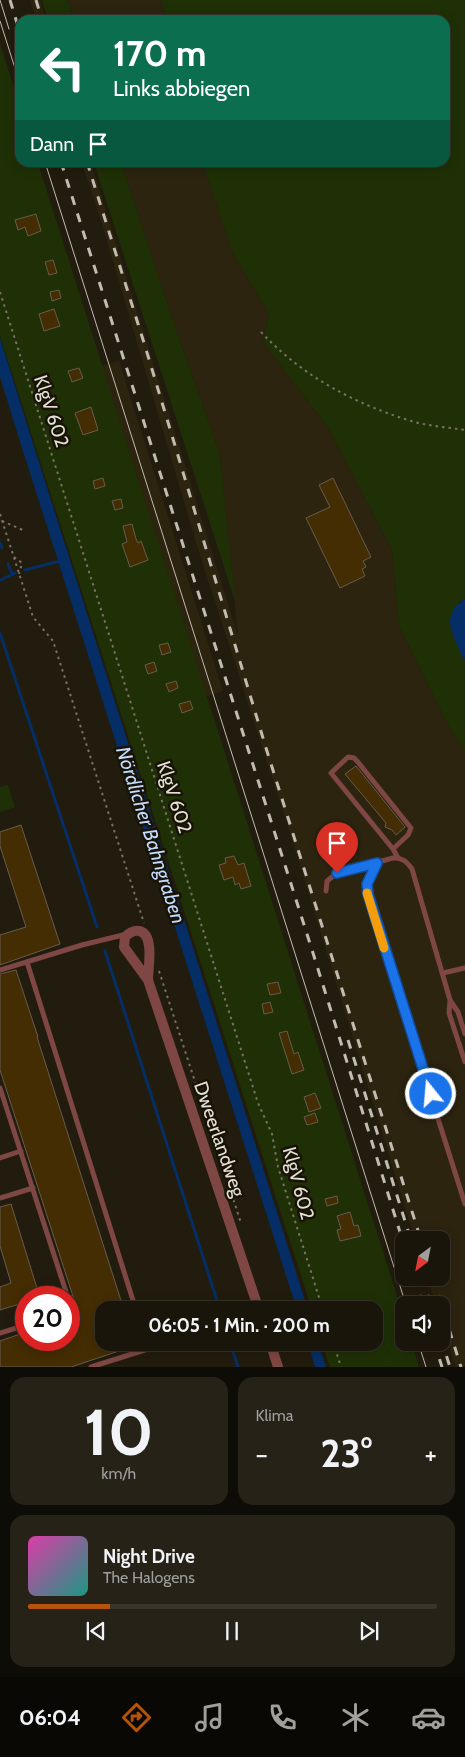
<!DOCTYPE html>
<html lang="de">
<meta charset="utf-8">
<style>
:root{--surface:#1a150a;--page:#272218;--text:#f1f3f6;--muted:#9f9f9c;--line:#38342b;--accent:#b45309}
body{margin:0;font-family:Cabin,sans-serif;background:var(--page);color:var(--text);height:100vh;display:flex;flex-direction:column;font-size:19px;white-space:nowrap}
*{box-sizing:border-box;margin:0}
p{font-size:16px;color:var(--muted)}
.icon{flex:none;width:28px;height:28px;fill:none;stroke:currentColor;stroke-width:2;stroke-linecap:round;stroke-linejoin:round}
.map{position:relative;height:1367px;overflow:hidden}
.drawer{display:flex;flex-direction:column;gap:10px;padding:10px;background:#0e0c06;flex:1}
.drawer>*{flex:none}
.guide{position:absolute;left:15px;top:15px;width:435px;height:152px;border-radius:15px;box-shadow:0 2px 12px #0003,0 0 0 1px var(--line);background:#0b6e4f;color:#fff;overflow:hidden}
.needle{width:32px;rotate:212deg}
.fabs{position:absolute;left:395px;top:1231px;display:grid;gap:10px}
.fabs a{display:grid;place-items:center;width:55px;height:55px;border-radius:10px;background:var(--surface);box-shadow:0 2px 12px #0003,0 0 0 1px var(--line);font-size:25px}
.speed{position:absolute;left:15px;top:1286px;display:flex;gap:10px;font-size:25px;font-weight:700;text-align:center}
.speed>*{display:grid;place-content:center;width:65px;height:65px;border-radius:50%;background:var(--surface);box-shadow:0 2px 12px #0003,0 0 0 1px var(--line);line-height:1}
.speed .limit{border:8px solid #d22;background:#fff;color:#111}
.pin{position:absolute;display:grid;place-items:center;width:42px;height:42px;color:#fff;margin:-51px -21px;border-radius:50% 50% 50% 0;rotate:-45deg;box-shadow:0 0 5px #0007}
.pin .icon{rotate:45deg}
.me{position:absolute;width:55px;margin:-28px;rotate:343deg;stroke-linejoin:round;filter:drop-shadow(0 0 4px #0008)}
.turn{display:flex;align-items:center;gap:18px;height:105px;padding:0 15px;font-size:22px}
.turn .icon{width:65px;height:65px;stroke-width:2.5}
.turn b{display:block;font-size:35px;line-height:42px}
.then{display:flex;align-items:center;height:48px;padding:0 15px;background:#0003;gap:10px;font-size:19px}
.big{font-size:38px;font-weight:800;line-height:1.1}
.drawer .card{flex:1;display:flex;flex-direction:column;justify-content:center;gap:8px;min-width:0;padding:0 18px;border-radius:15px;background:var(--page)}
.drawer .dial{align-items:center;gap:0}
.dial b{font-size:65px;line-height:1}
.song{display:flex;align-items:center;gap:15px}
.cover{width:60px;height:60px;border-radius:8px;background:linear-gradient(135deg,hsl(320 70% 55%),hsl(170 70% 35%))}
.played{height:5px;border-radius:2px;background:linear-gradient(90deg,var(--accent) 20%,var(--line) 20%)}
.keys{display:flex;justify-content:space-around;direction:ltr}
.heat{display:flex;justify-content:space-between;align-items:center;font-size:28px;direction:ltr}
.drawer .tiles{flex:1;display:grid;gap:10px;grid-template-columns:1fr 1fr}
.card:last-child{grid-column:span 2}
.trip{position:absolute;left:95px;top:1301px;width:288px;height:50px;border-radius:15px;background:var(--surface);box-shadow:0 2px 12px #0003,0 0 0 1px var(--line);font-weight:800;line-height:50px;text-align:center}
.menu{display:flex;height:80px;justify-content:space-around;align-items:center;background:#0a0804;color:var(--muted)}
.menu .icon{width:35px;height:35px}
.menu .selected{color:var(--accent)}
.menu b{font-size:22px;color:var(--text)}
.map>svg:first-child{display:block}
</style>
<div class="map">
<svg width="465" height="1367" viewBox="0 0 465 1367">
<rect width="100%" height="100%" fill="#221c0e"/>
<path fill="#2c240f" d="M 30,0 L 40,0 L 46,20 L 36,20 Z
M 68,0 L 161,0 L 167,20 L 74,20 Z
M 82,163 L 91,163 L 238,636 L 220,455 L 175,327 L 121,163 L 203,163 L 233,253 L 269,314 L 263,342 L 329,429 L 392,550 L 399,626 L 448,725 L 465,751 L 465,1367 L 456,1367 L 441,1322 L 441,1305 L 436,1305 L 427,1278 L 441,1278 L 441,1240 L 415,1240 L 292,839 L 197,546 L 103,227 Z
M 119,361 L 223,691 L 199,699 L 95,368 Z"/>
<path fill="#1f3006" d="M 42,0 L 68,0 L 74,20 L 48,20 Z
M 161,0 L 465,0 L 465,599 L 458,603 L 462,656 L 465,661 L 465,751 L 448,725 L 399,626 L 392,550 L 329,429 L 263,342 L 269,314 L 233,253 L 203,163 L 445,162 L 445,20 L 167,20 Z
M 0,43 L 20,107 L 20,162 L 38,163 L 404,1318 L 404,1342 L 412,1343 L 419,1367 L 330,1367 L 322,1343 L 374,1342 L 374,1310 L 312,1310 L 0,336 Z
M 94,163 L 121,163 L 175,327 L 220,455 L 235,601 Z
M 8,785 L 15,807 L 0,812 L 0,787 Z"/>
<path fill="#042e65" d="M 0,338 L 36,453 L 308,1310 L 297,1310 L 22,448 L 0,377 Z
M 465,599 L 465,661 C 460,653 451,632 450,622 C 450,612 457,603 465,599 Z
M 308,1343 L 318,1343 L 326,1367 L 315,1367 Z"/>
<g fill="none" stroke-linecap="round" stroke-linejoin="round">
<path stroke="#042e65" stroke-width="3" d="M 0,543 L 2,548
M 8,564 L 12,574
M 25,570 L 60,561
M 1,580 L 15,573
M 0,633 L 97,927
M 105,951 L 220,1310
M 230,1342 L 238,1367"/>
</g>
<path fill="#452d03" stroke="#675c4e" d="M 36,214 L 41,231 L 28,236 L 25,227 L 18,230 L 15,220 Z
M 53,260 L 57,273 L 49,275 L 45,262 Z
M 59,290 L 61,298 L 52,301 L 50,292 Z
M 54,309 L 60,326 L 44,331 L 39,314 Z
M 79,368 L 83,378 L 72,382 L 68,371 Z
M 91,407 L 98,430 L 83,435 L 75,413 Z
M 103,478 L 105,486 L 95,489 L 93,481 Z
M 333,478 L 371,557 L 363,561 L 366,567 L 362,569 L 365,576 L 340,588 L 306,518 L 330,507 L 319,485 Z
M 121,499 L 123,508 L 115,510 L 112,501 Z
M 132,524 L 136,539 L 138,543 L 141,541 L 148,560 L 130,567 L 122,544 L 127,542 L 123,526 Z
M 168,643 L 171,652 L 162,655 L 159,645 Z
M 154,662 L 157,671 L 148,674 L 145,665 Z
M 176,681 L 178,688 L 169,692 L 166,684 Z
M 190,701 L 193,709 L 182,713 L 179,704 Z
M 356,766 L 405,827 L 396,835 L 392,830 L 385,827 L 386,823 L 345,774 Z
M 21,825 L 60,944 L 0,965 L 0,935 L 26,927 L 0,846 L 0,832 Z
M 234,856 L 238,865 L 244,863 L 251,886 L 241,889 L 239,883 L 235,885 L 233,877 L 224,880 L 219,865 L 226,863 L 225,858 Z
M 16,970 L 38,1037 L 37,1037 L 124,1310 L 104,1310 L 104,1342 L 140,1342 L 140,1344 L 71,1367 L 0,1367 L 0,1341 L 26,1332 L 26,1340 L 69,1340 L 69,1319 L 79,1315 L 0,1070 L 0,974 Z
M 278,982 L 281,993 L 270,995 L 267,984 Z
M 270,1002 L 273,1012 L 264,1014 L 262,1004 Z
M 287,1031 L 294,1054 L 298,1052 L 304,1070 L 292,1074 L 279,1033 Z
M 315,1093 L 321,1108 L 309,1112 L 304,1097 Z
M 315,1113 L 318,1122 L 307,1125 L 304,1117 Z
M 337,1196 L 338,1203 L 327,1206 L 325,1199 Z
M 11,1204 L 40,1298 L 26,1298 L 26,1302 L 0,1310 L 0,1287 L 11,1283 L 0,1246 L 0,1207 Z
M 350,1212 L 354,1226 L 358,1225 L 361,1236 L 340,1241 L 337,1230 L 341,1229 L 337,1216 Z"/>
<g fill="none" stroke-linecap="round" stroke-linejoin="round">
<path stroke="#777266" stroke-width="2" stroke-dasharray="2.5 4" stroke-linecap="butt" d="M 0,292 L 258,1103 L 272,1134 L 278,1167 L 323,1310
M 261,332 C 301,375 353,403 408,420 C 426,426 446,427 465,430
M 0,514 L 33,617 L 53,641 L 144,923
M 2,521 L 25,531
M 14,557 L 22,563 L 19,574
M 159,971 L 241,1223
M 333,1342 L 341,1367"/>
<path stroke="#7e4744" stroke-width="5" d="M 393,849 L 408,835 L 411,828 L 357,761 L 354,758 L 348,757 L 331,773 L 393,849 L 398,858
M 377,863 L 368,879 L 367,894 L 465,1204
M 326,891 L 327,881 L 337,873 L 393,858 C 402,857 407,862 412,869 L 450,1000 L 458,1012 L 465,1034
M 27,962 L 136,1310
M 0,970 L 82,945 L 127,934
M 443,973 L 465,968
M 450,1000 L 449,1013 L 465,1062
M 0,1088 L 68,1298
M 0,1158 L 21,1151
M 0,1198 L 33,1188
M 69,1300 L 72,1310 L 69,1311
M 0,1333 L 26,1325
M 91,1367 L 148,1349 L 146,1342"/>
<path stroke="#7e4744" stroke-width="10" d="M 148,980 C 148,968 155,934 139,931 C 133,930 129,933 125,937 L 124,947 L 148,980 L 259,1310
M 270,1342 L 278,1367"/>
<path stroke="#c1bcb2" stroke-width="1" d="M 0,0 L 9,29
M 0,21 L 20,84
M 45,162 L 406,1305
M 418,1342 L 426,1367"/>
<path stroke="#c1bcb2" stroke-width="3" stroke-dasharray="9 9" stroke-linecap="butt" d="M 10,0 L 20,33
M 36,0 L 42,20
M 61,162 L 313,953 L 404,1245
M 87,162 L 145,346 L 266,748 L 421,1240
M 348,1040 L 411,1240
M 414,1278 L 423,1305
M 422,1278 L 431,1305
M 433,1278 L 461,1367
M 441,1339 L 450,1367
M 434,1342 L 442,1367"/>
</g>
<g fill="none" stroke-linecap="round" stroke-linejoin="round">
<defs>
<path id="route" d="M 337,873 L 377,863 L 367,884 L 368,894 L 431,1094"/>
</defs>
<use href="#route" stroke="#114b97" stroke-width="12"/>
<use href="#route" stroke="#1a73e8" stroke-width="9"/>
<path stroke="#f59e0b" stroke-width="9" d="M 367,893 L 384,948"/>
</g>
<g text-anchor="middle" stroke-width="5" stroke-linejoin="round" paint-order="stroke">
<g font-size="19" fill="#e4e0d7" stroke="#181306">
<text transform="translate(52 411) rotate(72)" y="7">KlgV 602</text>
<text transform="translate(175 797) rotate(72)" y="7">KlgV 602</text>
<text transform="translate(220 1139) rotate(71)" y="7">Dweerlandweg</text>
<text transform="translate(299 1183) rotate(75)" y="7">KlgV 602</text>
</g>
<g font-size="20" font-style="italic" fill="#c2dafd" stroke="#181306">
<text transform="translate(151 835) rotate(72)" y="7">Nördlicher Bahngraben</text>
</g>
</g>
</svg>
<div class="fabs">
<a><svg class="needle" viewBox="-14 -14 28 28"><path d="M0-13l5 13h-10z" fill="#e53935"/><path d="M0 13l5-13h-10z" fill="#9f9f9c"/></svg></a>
<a><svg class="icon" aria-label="sound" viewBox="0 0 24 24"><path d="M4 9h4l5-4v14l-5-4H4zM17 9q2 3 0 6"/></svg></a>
</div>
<div class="speed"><div class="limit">20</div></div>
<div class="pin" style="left:337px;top:873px;background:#d93025"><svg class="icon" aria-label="arrive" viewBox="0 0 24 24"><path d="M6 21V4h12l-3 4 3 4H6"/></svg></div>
<svg class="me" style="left:431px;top:1094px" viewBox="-20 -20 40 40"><circle r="17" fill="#1a73e8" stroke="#fff" stroke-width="3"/><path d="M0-11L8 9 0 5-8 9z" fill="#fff"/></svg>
<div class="trip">06:05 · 1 Min. · 200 m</div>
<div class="guide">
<div class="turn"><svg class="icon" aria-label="left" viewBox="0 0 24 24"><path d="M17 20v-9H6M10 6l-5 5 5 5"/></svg><div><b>170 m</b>Links abbiegen</div></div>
<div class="then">Dann<svg class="icon" aria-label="arrive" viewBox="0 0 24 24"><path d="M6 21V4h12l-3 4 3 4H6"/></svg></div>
</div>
</div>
<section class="drawer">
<div class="tiles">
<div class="card dial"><b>10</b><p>km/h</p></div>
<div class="card"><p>Klima</p>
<div class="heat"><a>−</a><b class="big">23°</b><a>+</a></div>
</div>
<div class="card">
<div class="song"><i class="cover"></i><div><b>Night Drive</b><p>The Halogens</p></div></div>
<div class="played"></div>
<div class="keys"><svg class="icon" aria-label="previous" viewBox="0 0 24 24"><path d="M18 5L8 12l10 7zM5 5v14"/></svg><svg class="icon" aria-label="pause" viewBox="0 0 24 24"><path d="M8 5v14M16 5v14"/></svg><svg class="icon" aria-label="next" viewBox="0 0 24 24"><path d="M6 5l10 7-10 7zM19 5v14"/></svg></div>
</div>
</div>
</section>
<nav class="menu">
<b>06:04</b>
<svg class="icon selected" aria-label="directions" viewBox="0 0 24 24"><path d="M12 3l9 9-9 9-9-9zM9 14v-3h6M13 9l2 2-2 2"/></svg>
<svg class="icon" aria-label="music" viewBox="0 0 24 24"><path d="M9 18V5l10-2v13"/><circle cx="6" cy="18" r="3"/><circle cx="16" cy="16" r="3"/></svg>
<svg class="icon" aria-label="phone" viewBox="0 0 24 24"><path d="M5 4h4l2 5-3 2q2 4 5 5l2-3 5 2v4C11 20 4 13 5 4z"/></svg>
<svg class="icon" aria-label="climate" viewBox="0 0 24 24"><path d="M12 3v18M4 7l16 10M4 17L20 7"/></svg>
<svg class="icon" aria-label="car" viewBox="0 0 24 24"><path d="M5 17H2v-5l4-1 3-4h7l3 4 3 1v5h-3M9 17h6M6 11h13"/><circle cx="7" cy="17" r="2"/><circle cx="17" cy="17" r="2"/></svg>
</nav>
